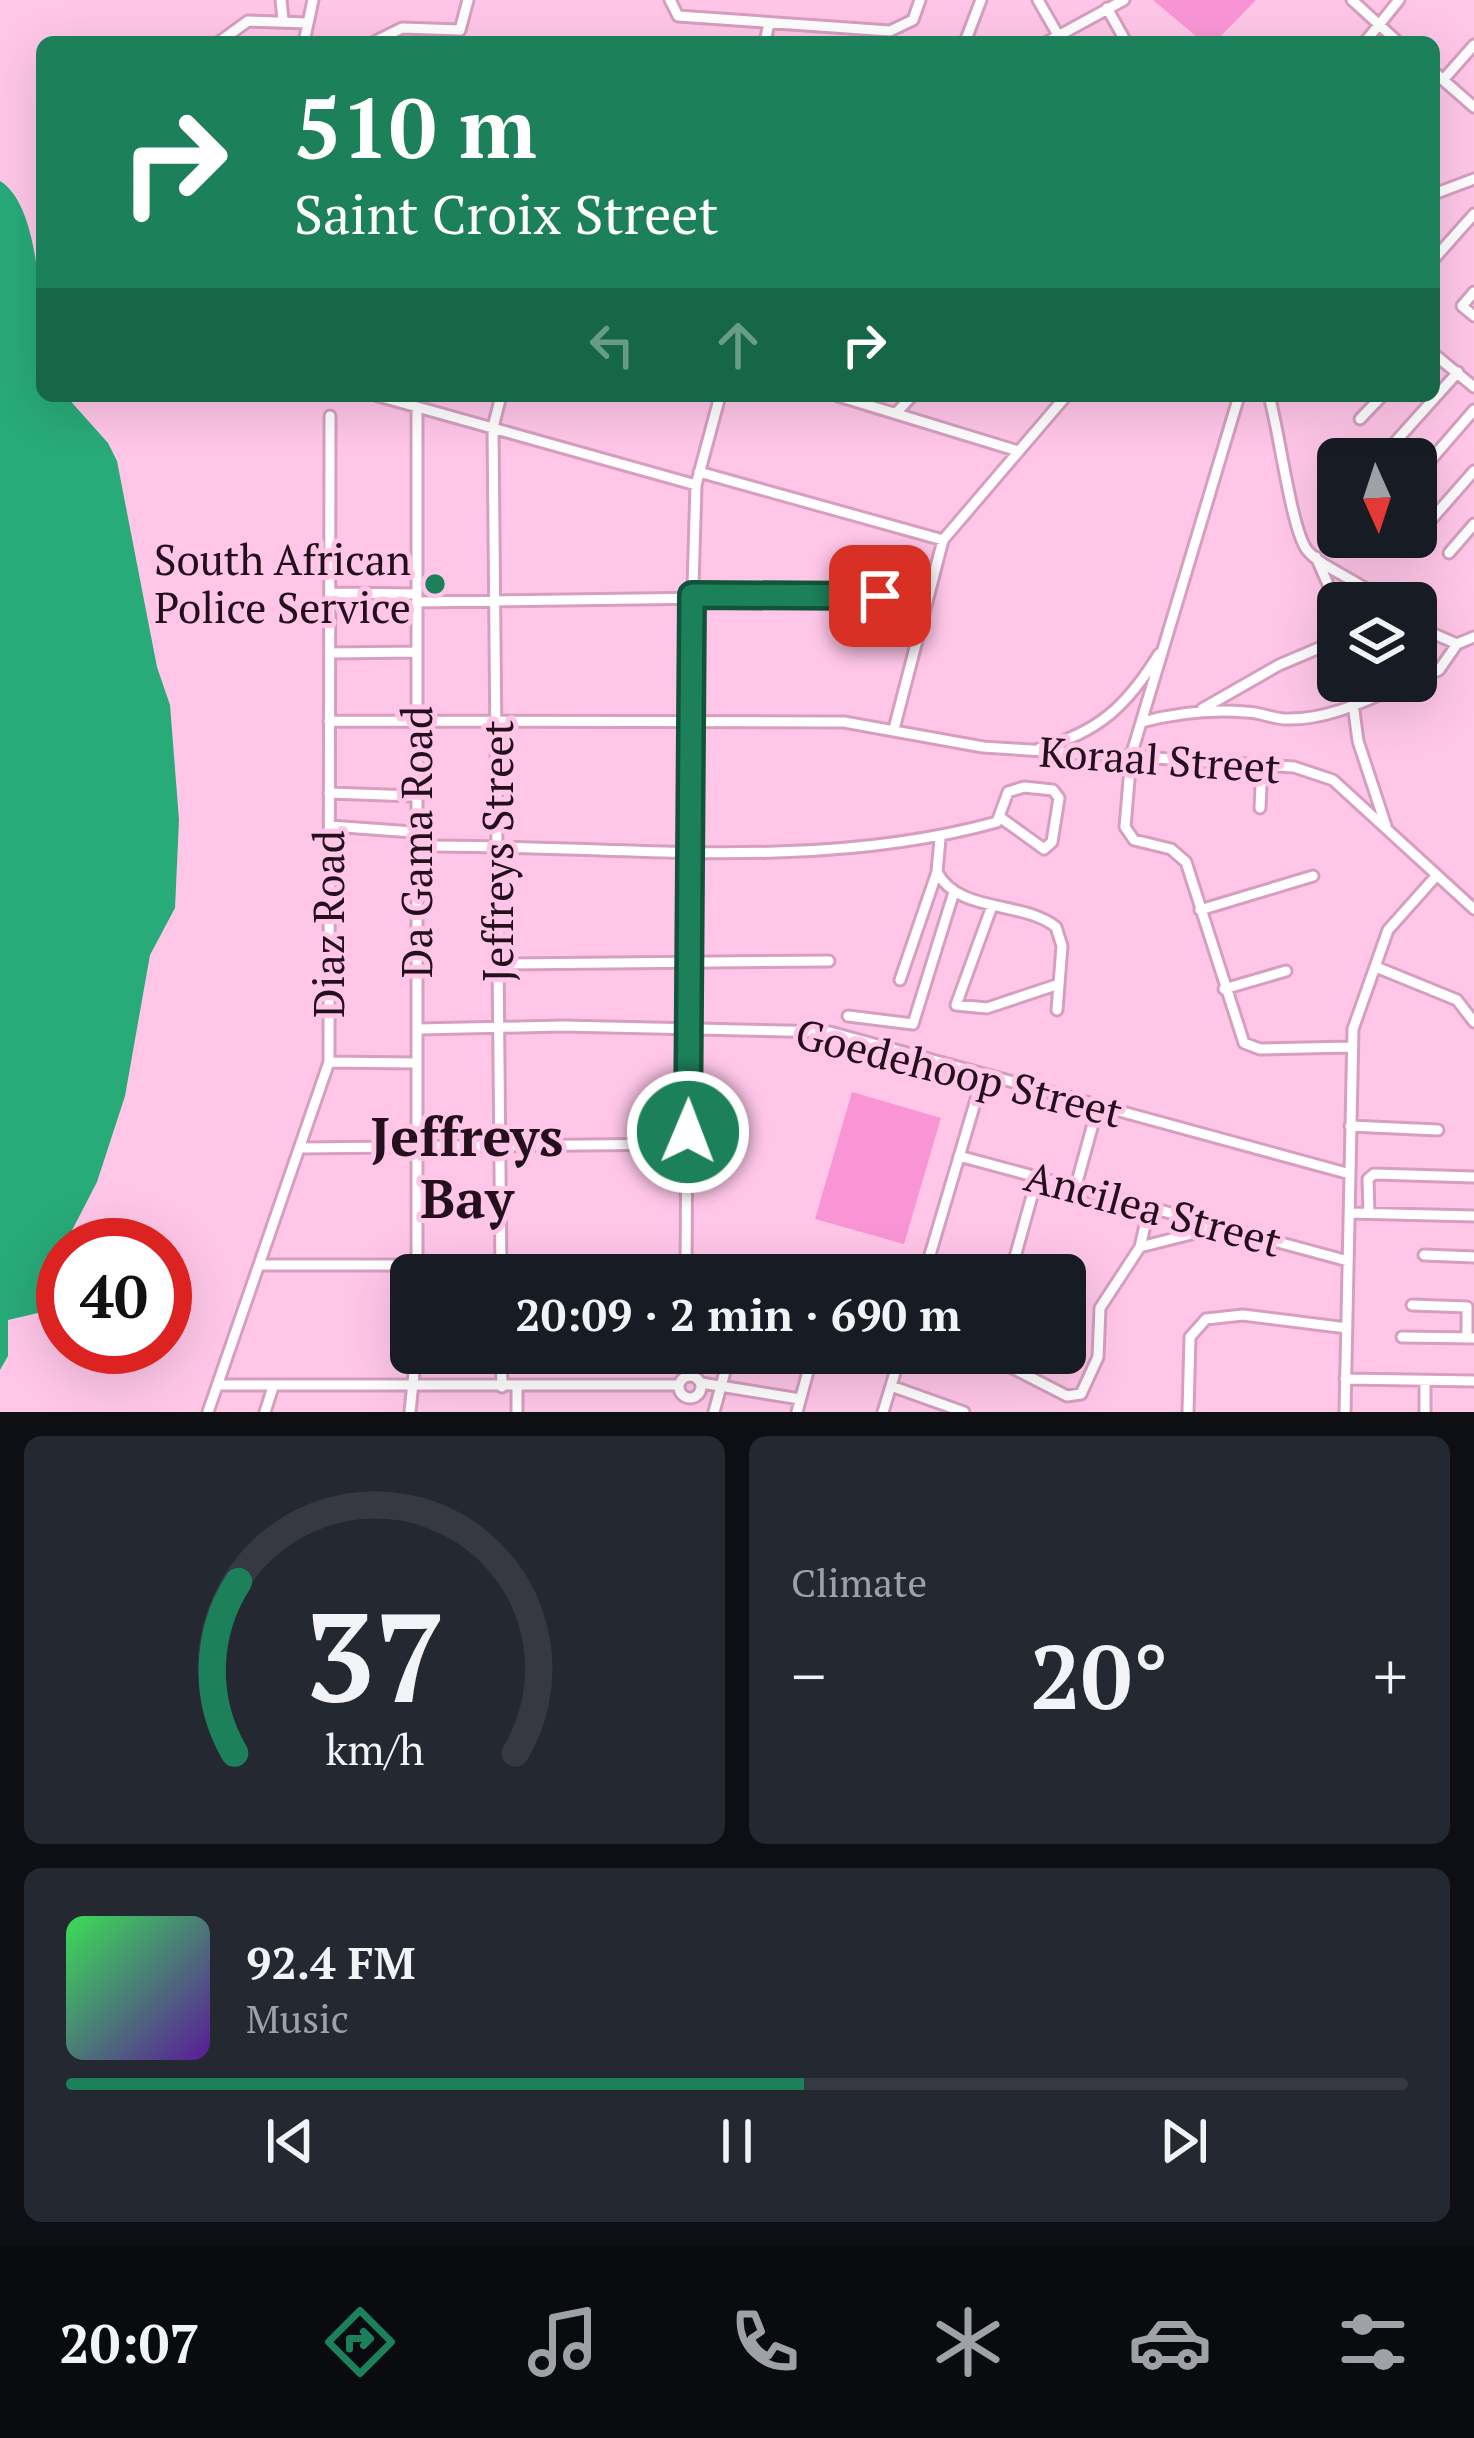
<!DOCTYPE html>
<meta charset="utf-8">
<style>
:root{--surface:#171b24;--page:#242831;--text:#f1f3f6;--muted:#9ea1a6;--line:#363941;--accent:#1c815b}
body{margin:0;font-family:"PT Serif",serif;background:var(--page);color:var(--text);height:100vh;display:flex;flex-direction:column;font-size:45px;white-space:nowrap}
*{box-sizing:border-box;margin:0}
p{font-size:39px;color:var(--muted)}
.icon{flex:none;width:66px;height:66px;fill:none;stroke:currentColor;stroke-width:2;stroke-linecap:round;stroke-linejoin:round}
.map{position:relative;height:1412px;overflow:hidden}
.panel{display:flex;flex-direction:column;gap:24px;padding:24px;background:#0d0f14;flex:1}
.panel>*{flex:none}
.hud{position:absolute;left:36px;top:36px;width:1404px;height:366px;border-radius:18px;box-shadow:0 12px 48px #0002;background:#1c815b;color:#fff;overflow:hidden}
.needle{width:78px;rotate:177deg}
.fabs{position:absolute;left:1317px;top:438px;display:grid;gap:24px}
.fabs a{display:grid;place-items:center;width:120px;height:120px;border-radius:18px;background:var(--surface);box-shadow:0 12px 48px #0002;font-size:60px}
.speed{position:absolute;left:36px;top:1218px;display:flex;gap:24px;font-size:60px;font-weight:700;text-align:center}
.speed>*{display:grid;place-content:center;width:156px;height:156px;border-radius:50%;background:var(--surface);box-shadow:0 12px 48px #0002;line-height:1}
.speed .limit{border:18px solid #d22;background:#fff;color:#111}
.pin{position:absolute;display:grid;place-items:center;width:102px;height:102px;color:#fff;margin:-51px;border-radius:24px;box-shadow:0 6px 18px #0006}
.me{position:absolute;width:132px;margin:-66px;rotate:1deg;stroke-linejoin:round;filter:drop-shadow(0 0 9px #0008)}
.turn{display:flex;align-items:center;gap:42px;height:252px;padding:0 60px;font-size:54px}
.turn .icon{width:156px;height:156px;stroke-width:2.5}
.turn b{display:block;font-size:84px;line-height:102px}
.lanes{display:flex;align-items:center;height:114px;padding:0 60px;background:#0003;justify-content:center;gap:60px;direction:ltr}
.lanes .off{opacity:.35}
.big{font-size:90px;font-weight:600;line-height:1.1}
.panel .widget{flex:1;display:flex;flex-direction:column;justify-content:center;gap:18px;min-width:0;padding:0 42px;border-radius:18px;background:var(--page)}
.panel .dial{align-items:center;gap:0}
.dial svg{height:312px;overflow:visible;fill:none;stroke:var(--line);stroke-width:7;stroke-linecap:round;text-anchor:middle}
.dial text{fill:var(--text);stroke:none}
.song{display:flex;align-items:center;gap:36px}
.cover{width:144px;height:144px;border-radius:18px;background:linear-gradient(135deg,hsl(130 70% 55%),hsl(270 70% 35%))}
.played{height:12px;border-radius:6px;background:linear-gradient(90deg,var(--accent) 55%,var(--line) 55%)}
.keys{display:flex;justify-content:space-around;direction:ltr}
.heat{display:flex;justify-content:space-between;align-items:center;font-size:66px;direction:ltr}
.panel .tiles{flex:1;display:grid;gap:24px;grid-template-columns:1fr 1fr}
.widget:last-child{grid-column:span 2}
.trip{position:absolute;left:390px;top:1254px;width:696px;height:120px;border-radius:18px;background:var(--surface);box-shadow:0 12px 48px #0002;font-weight:600;line-height:120px;text-align:center}
.menu{display:flex;height:192px;justify-content:space-around;align-items:center;background:#090b0e;color:var(--muted)}
.menu .icon{width:84px;height:84px}
.menu .current{color:var(--accent)}
.menu b{font-size:54px;color:var(--text)}
.map>svg:first-child{display:block}
</style>
<div class="map">
<svg width="1474" height="1412" viewBox="0 0 1474 1412">
<rect width="100%" height="100%" fill="#ffc6e8"/>
<path fill="#fa95d5" d="M 1153,0 L 1256,0 L 1215,42 L 1203,42 Z
M 852,1092 L 941,1118 L 904,1244 L 815,1219 Z"/>
<path fill="#28aa79" d="M 0,181 C 46,209 42,344 42,396 L 66,396 L 108,443 L 117,461 L 157,667 L 170,705 L 179,820 L 175,908 L 150,955 L 125,1096 L 97,1182 L 53,1267 L 38,1313 L 8,1320 L 8,1356 L 0,1370 Z"/>
<g fill="none" stroke-linecap="round" stroke-linejoin="round">
<defs>
<path id="minor" d="M 281,0 L 283,20
M 670,0 L 678,16 L 890,31 L 913,20 L 920,0
M 1038,0 L 1062,42
M 1352,0 L 1398,42
M 1107,8 L 1126,42
M 219,42 L 248,21 L 307,23
M 304,42 L 313,0
M 374,42 L 402,28 L 460,30 L 468,0
M 765,42 L 769,23
M 965,42 L 981,0
M 1047,42 L 1124,0
M 1365,42 L 1399,0
M 1434,72 L 1474,107
M 1443,80 L 1474,45
M 1434,194 L 1474,179
M 1434,259 L 1474,214
M 1474,292 L 1462,306 L 1474,316
M 1434,354 L 1474,387
M 378,396 L 696,485
M 838,396 L 1018,451
M 1239,396 L 1131,756 L 1125,827 L 1134,840 L 1171,849 L 1186,862 L 1244,1043 L 1260,1049 L 1351,1047
M 1269,396 C 1279,429 1291,529 1307,550 C 1322,569 1361,580 1383,603
M 896,413 L 912,396
M 1360,419 L 1382,396
M 1380,459 L 1458,372
M 699,472 L 943,540
M 1416,477 L 1474,410
M 1423,529 L 1474,471
M 1449,553 L 1474,524
M 1316,557 L 1338,607
M 330,593 L 416,594
M 416,602 L 927,595
M 1416,626 L 1457,644 L 1474,637
M 330,653 L 417,652
M 1416,679 L 1439,670 L 1457,644
M 1350,681 L 1358,741 L 1386,826
M 1202,709 L 1279,665 L 1338,640
M 329,721 L 844,722 L 983,747 L 1294,767 L 1333,780 L 1474,909
M 1142,722 C 1176,713 1211,709 1246,712 C 1259,712 1271,718 1284,719 C 1329,721 1371,698 1411,681
M 894,729 L 943,540 L 1066,396
M 1040,748 C 1099,733 1128,704 1159,654
M 329,793 L 414,796
M 1260,808 L 1262,765
M 330,826 L 413,832
M 414,846 C 606,844 809,874 997,822 L 1008,792 L 1024,787 L 1053,790 L 1059,798 L 1052,842 L 1044,849 L 1001,818
M 937,872 C 959,914 1022,900 1056,927 L 1062,946 L 1057,1010
M 992,906 L 956,1005 L 987,1008 L 1056,985
M 1200,910 L 1313,876
M 499,964 L 829,961
M 1376,967 L 1457,1000 L 1474,1022
M 900,980 L 937,872 L 940,839
M 1224,989 L 1286,971
M 848,1016 L 913,1024 L 954,892
M 418,1029 L 563,1026 L 830,1032 L 1350,1174
M 329,1062 L 417,1063
M 1350,1126 L 1438,1130
M 301,1148 L 688,1144
M 959,1156 L 1348,1261
M 1075,1189 L 1098,1106
M 1350,1213 L 1474,1216
M 1369,1213 L 1368,1179 L 1374,1174 L 1474,1177
M 1140,1247 L 1219,1227
M 1424,1255 L 1474,1257
M 259,1265 L 685,1265
M 417,1275 L 417,408
M 501,1275 L 493,427 L 501,396
M 686,1275 L 689,722 L 696,485 L 720,396
M 835,1275 L 837,1269
M 924,1275 L 983,1076
M 1010,1275 L 1037,1178
M 1412,1305 L 1467,1307 L 1467,1338
M 1402,1337 L 1474,1338
M 501,1353 L 502,1387
M 687,1353 L 687,1376
M 983,1353 L 1067,1396 L 1081,1394 L 1098,1357 L 1100,1308 L 1140,1247 L 1149,1208
M679 1387a11 11 0 1 1 22 0a11 11 0 1 1-22 0Z
M 1345,1379 L 1474,1381
M 1425,1382 L 1425,1412
M 701,1383 L 800,1399
M 217,1385 L 679,1385
M 517,1386 L 517,1412
M 891,1386 L 964,1412
M 208,1412 L 329,1062 L 330,416
M 265,1412 L 273,1387
M 410,1412 L 416,1353
M 714,1412 L 730,1353
M 797,1412 L 813,1353
M 883,1412 L 901,1353
M 1188,1412 L 1190,1337 L 1206,1319 L 1243,1315 L 1347,1328
M 1345,1412 L 1353,1029 L 1388,930 L 1437,875"/>
</defs>
<use href="#minor" stroke="#d69fc0" stroke-width="15"/>
<use href="#minor" stroke="#fff" stroke-width="9"/>
</g>
<g fill="none" stroke-linecap="round" stroke-linejoin="round">
<defs>
<path id="route" d="M 688,1132 L 692,595 L 880,596"/>
</defs>
<use href="#route" stroke="#12543b" stroke-width="30"/>
<use href="#route" stroke="#1c815b" stroke-width="21"/>
</g>
<circle fill="#1c815b" stroke="#ffc6e8" stroke-width="4.5" cx="435" cy="584" r="12"/>
<g text-anchor="middle" stroke-width="10" stroke-linejoin="round" paint-order="stroke">
<g font-size="42" fill="#23101c" stroke="#ffc6e8" text-anchor="end">
<text x="411" y="575">South African<tspan x="411" dy="48">Police Service</tspan></text>
</g>
<g font-size="42" fill="#23101c" stroke="#ffc6e8">
<text transform="translate(1160 760) rotate(4)" y="15">Koraal Street</text>
<text transform="translate(417 842) rotate(-90)" y="15">Da Gama Road</text>
<text transform="translate(498 851) rotate(-90)" y="15">Jeffreys Street</text>
<text transform="translate(329 924) rotate(-90)" y="15">Diaz Road</text>
<text transform="translate(959 1073) rotate(14)" y="15">Goedehoop Street</text>
<text transform="translate(1153 1209) rotate(15)" y="15">Ancilea Street</text>
</g>
<g font-size="54" font-weight="bold" fill="#23101c" stroke="#ffc6e8">
<text x="467" y="1156">Jeffreys<tspan x="467" dy="62">Bay</tspan></text>
</g>
</g>
</svg>
<div class="fabs">
<a><svg class="needle" viewBox="-14 -14 28 28"><path d="M0-13l5 13h-10z" fill="#e53935"/><path d="M0 13l5-13h-10z" fill="#9ea1a6"/></svg></a>
<a><svg class="icon" aria-label="layers" viewBox="0 0 24 24"><path d="M12 4l9 5-9 5-9-5zM3 14l9 5 9-5"/></svg></a>
</div>
<div class="speed"><div class="limit">40</div></div>
<div class="pin" style="left:880px;top:596px;background:#d93025"><svg class="icon" aria-label="arrive" viewBox="0 0 24 24"><path d="M6 21V4h12l-3 4 3 4H6"/></svg></div>
<svg class="me" style="left:688px;top:1132px" viewBox="-20 -20 40 40"><circle r="17" fill="#1c815b" stroke="#fff" stroke-width="3"/><path d="M0-11L8 9 0 5-8 9z" fill="#fff"/></svg>
<div class="trip">20:09 · 2 min · 690 m</div>
<div class="hud">
<div class="turn"><svg class="icon" aria-label="right" viewBox="0 0 24 24"><path d="M7 20v-9h11M14 6l5 5-5 5"/></svg><div><b>510 m</b>Saint Croix Street</div></div>
<div class="lanes"><svg class="icon off" aria-label="left" viewBox="0 0 24 24"><path d="M17 20v-9H6M10 6l-5 5 5 5"/></svg><svg class="icon off" aria-label="ahead" viewBox="0 0 24 24"><path d="M12 20V5M6 11l6-6 6 6"/></svg><svg class="icon" aria-label="right" viewBox="0 0 24 24"><path d="M7 20v-9h11M14 6l5 5-5 5"/></svg></div>
</div>
</div>
<section class="panel">
<div class="tiles">
<div class="widget dial"><svg viewBox="0 0 100 80">
<path d="M14 69A42 42 0 1 1 86 69"/>
<path d="M14 69A42 42 0 0 1 15 25" stroke="#1c815b"/>
<text x="50" y="56" font-size="32" font-weight="700">37</text>
<text x="50" y="72" font-size="11">km/h</text>
</svg></div>
<div class="widget"><p>Climate</p>
<div class="heat"><a>−</a><b class="big">20°</b><a>+</a></div>
</div>
<div class="widget">
<div class="song"><i class="cover"></i><div><b>92.4 FM</b><p>Music</p></div></div>
<div class="played"></div>
<div class="keys"><svg class="icon" aria-label="previous" viewBox="0 0 24 24"><path d="M18 5L8 12l10 7zM5 5v14"/></svg><svg class="icon" aria-label="pause" viewBox="0 0 24 24"><path d="M8 5v14M16 5v14"/></svg><svg class="icon" aria-label="next" viewBox="0 0 24 24"><path d="M6 5l10 7-10 7zM19 5v14"/></svg></div>
</div>
</div>
</section>
<nav class="menu">
<b>20:07</b>
<svg class="icon current" aria-label="directions" viewBox="0 0 24 24"><path d="M12 3l9 9-9 9-9-9zM9 14v-3h6M13 9l2 2-2 2"/></svg>
<svg class="icon" aria-label="music" viewBox="0 0 24 24"><path d="M9 18V5l10-2v13"/><circle cx="6" cy="18" r="3"/><circle cx="16" cy="16" r="3"/></svg>
<svg class="icon" aria-label="phone" viewBox="0 0 24 24"><path d="M5 4h4l2 5-3 2q2 4 5 5l2-3 5 2v4C11 20 4 13 5 4z"/></svg>
<svg class="icon" aria-label="climate" viewBox="0 0 24 24"><path d="M12 3v18M4 7l16 10M4 17L20 7"/></svg>
<svg class="icon" aria-label="car" viewBox="0 0 24 24"><path d="M5 17H2v-5l4-1 3-4h7l3 4 3 1v5h-3M9 17h6M6 11h13"/><circle cx="7" cy="17" r="2"/><circle cx="17" cy="17" r="2"/></svg>
<svg class="icon" aria-label="filters" viewBox="0 0 24 24"><path d="M4 7h16M4 17h16"/><circle cx="9" cy="7" r="2"/><circle cx="15" cy="17" r="2"/></svg>
</nav>
